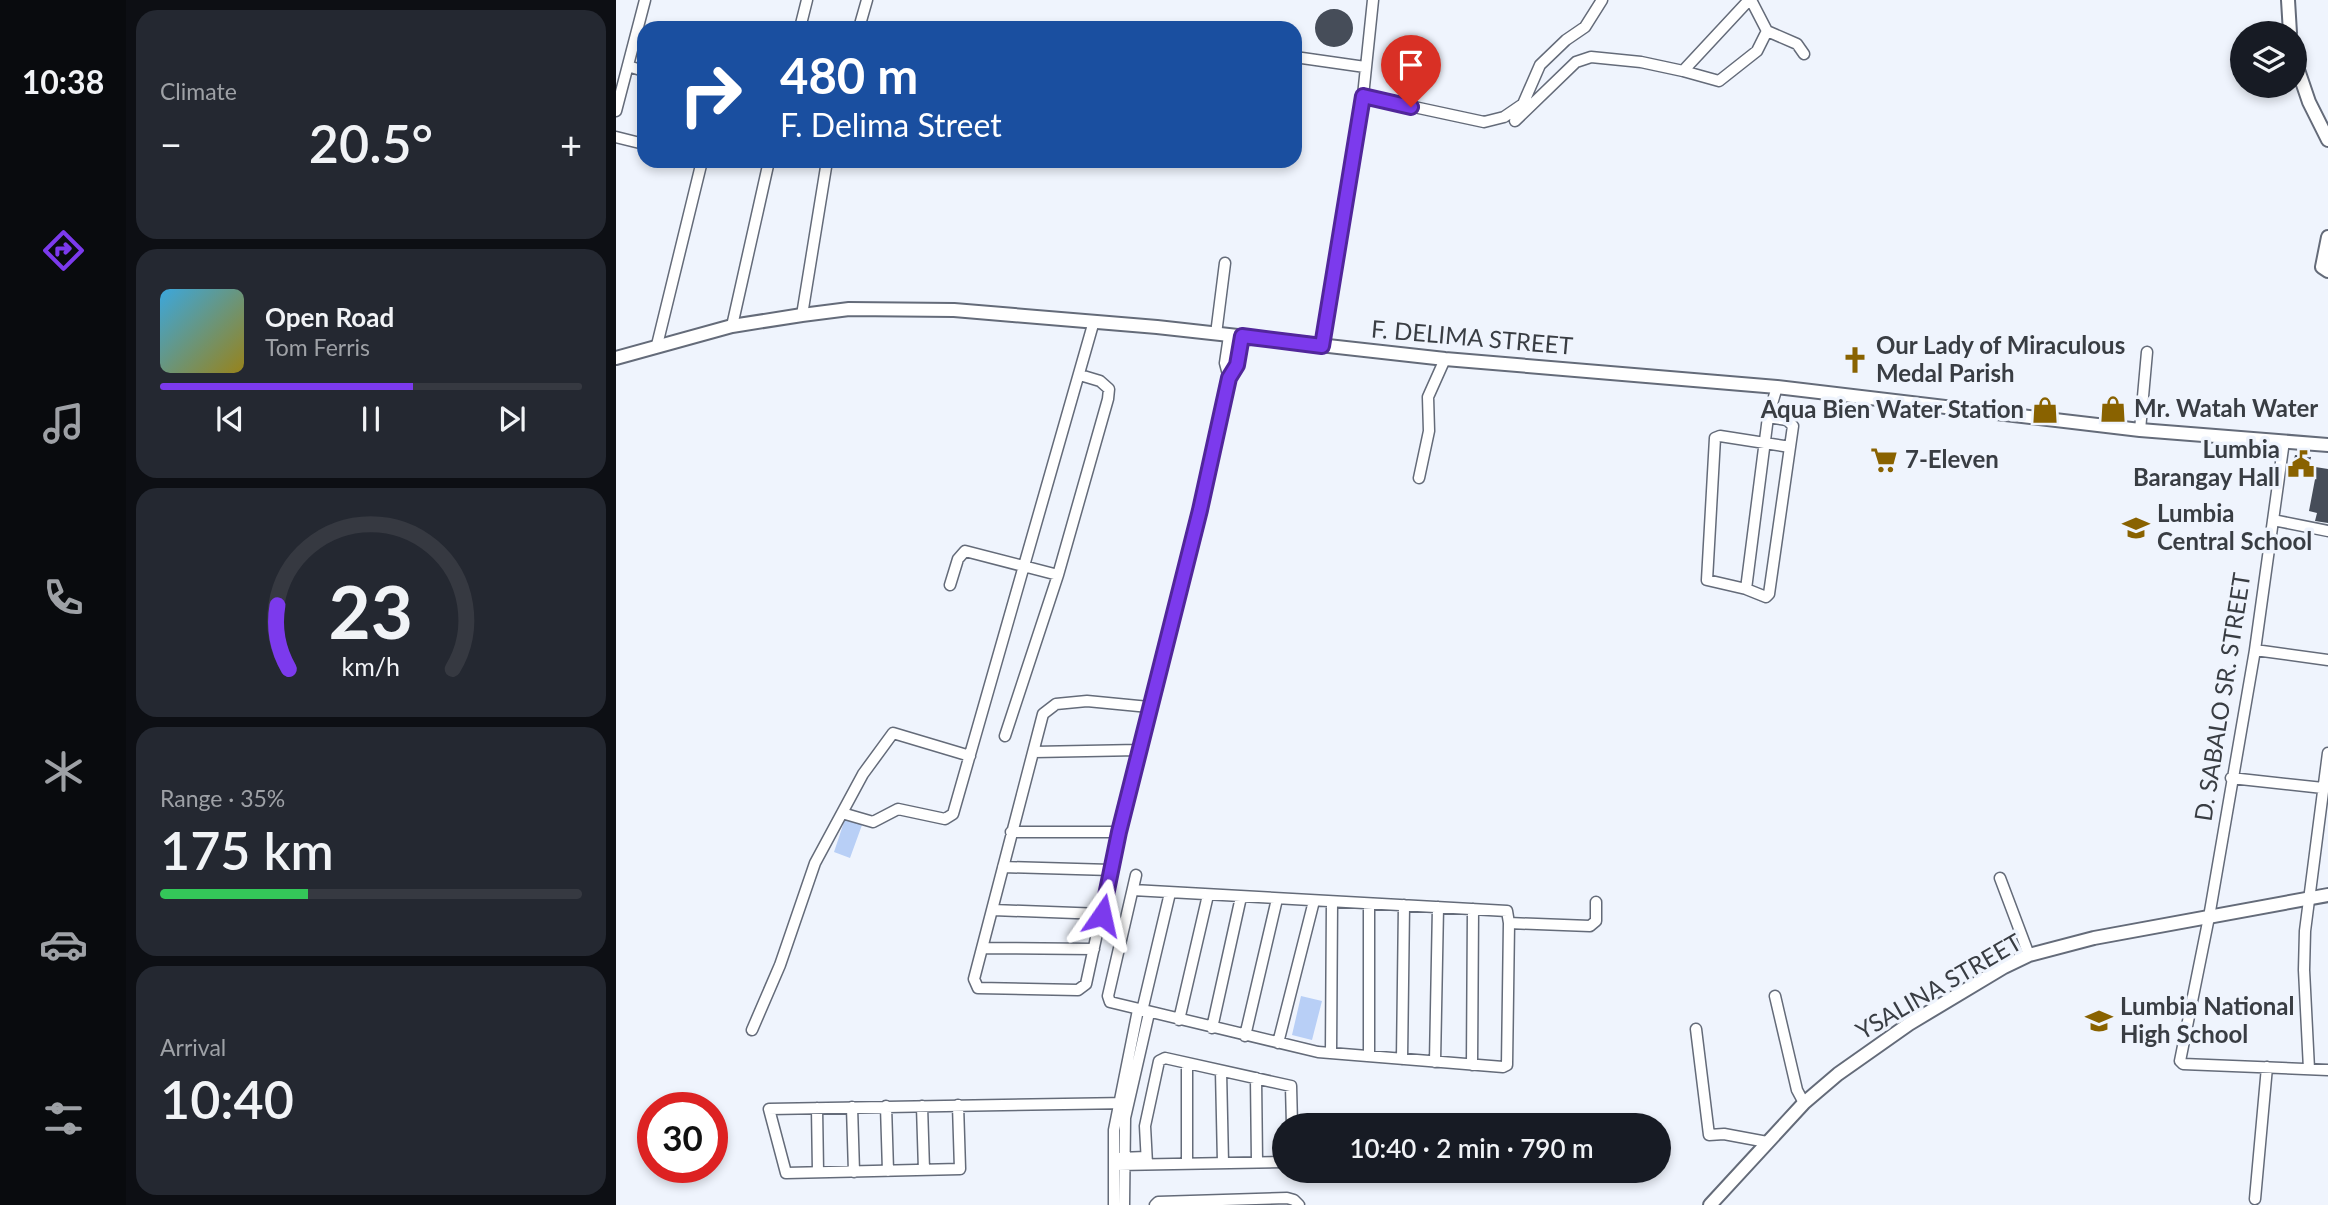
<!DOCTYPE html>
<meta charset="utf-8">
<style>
:root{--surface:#171b24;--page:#242831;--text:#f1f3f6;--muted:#9ea1a6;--line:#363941;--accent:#7c3aed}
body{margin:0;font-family:Lato,sans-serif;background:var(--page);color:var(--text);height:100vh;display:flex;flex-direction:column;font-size:26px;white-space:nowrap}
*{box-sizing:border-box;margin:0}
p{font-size:23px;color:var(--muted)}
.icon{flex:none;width:38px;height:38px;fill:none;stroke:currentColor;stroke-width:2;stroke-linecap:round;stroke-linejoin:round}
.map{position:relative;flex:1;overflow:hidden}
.drawer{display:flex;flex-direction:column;gap:10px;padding:10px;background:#0d0f14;width:490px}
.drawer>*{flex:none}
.guide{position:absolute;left:21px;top:21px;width:665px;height:147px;border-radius:21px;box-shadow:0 4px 10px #0003;background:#1a4fa0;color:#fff;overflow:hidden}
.tools{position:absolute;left:1614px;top:21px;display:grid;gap:14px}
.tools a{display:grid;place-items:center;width:77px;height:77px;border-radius:50%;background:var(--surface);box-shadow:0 4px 10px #0003;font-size:35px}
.speed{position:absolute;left:21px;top:1092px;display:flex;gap:14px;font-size:35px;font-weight:700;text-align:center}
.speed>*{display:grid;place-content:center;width:91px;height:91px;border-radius:50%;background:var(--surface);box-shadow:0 4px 10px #0003;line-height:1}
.speed .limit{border:10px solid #d22;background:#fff;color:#111}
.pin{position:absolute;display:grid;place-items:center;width:60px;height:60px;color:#fff;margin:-72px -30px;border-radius:50% 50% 50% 0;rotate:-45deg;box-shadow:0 0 7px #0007}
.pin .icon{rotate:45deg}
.me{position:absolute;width:77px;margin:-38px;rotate:11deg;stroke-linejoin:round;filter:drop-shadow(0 0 5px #0008)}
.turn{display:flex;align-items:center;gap:24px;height:147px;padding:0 28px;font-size:32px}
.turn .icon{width:91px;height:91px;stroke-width:2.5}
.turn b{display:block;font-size:49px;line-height:60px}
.big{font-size:52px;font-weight:600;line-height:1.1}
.drawer .card{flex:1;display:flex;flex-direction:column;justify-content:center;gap:10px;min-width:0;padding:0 24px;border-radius:21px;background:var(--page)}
.drawer .dial{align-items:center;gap:0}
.dial svg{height:182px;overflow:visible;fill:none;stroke:var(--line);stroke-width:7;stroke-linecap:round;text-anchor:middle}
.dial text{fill:var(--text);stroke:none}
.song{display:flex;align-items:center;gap:21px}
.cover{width:84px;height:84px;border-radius:10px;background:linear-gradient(135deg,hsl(200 70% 55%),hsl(50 70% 35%))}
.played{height:7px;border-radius:4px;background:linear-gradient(90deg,var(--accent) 60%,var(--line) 60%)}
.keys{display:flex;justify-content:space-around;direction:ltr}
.heat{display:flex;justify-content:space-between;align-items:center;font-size:38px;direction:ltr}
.charge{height:10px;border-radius:5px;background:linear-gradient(90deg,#34c759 35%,var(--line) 0)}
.trip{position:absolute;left:656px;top:1113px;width:399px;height:70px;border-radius:35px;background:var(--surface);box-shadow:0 4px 10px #0003;font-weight:600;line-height:70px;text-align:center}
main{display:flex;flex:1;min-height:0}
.dock{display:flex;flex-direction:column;width:126px;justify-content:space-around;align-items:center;background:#090b0e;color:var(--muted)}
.dock .icon{width:49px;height:49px}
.dock .on{color:var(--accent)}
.dock b{font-size:32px;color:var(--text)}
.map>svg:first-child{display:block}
</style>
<main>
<nav class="dock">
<b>10:38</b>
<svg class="icon on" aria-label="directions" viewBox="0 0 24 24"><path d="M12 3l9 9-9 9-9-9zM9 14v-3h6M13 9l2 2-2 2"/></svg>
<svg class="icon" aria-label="music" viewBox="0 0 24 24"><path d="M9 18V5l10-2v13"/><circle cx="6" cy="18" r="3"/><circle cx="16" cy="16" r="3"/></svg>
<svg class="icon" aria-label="phone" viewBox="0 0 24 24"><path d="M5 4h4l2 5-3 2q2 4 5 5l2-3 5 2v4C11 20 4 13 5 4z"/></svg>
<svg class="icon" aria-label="climate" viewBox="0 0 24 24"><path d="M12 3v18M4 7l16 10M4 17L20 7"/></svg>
<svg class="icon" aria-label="car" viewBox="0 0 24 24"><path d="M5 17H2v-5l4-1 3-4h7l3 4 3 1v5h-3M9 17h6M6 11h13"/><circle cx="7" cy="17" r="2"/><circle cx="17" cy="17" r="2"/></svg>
<svg class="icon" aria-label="filters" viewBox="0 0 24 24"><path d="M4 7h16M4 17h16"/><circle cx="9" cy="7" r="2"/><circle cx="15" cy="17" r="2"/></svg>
</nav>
<section class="drawer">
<div class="card"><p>Climate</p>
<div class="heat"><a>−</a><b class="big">20.5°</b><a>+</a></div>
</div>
<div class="card">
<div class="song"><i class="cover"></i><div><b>Open Road</b><p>Tom Ferris</p></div></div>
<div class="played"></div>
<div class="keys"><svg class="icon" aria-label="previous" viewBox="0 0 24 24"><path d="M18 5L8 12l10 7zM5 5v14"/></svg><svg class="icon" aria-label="pause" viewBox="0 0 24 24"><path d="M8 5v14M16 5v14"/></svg><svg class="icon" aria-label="next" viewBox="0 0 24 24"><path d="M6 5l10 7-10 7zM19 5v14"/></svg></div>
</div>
<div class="card dial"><svg viewBox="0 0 100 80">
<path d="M14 69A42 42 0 1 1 86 69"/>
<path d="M14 69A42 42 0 0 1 9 41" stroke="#7c3aed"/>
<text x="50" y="56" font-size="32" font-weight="700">23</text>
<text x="50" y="72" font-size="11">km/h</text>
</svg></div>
<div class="card"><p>Range · 35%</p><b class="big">175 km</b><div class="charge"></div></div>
<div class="card"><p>Arrival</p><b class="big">10:40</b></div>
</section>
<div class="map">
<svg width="1712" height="1205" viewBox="0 0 1712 1205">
<rect width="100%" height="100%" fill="#eff4fd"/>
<path fill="#b8cff6" d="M 229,819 L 246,825 L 234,858 L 218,852 Z
M 685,996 L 706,1001 L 696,1040 L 676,1035 Z"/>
<path fill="#464d59" d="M699 28a19 19 0 1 1 38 0a19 19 0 1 1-38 0Z
M 1679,455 L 1695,457 L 1693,466 L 1712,469 L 1712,523 L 1699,521 L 1701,513 L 1693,511 L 1700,474 L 1676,470 Z"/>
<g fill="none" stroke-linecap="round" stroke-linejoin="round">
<defs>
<path id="minor" d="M 184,28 L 191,0
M 243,28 L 251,0
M 1151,31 L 1181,44 L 1188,54
M 679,57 L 749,67
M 12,66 L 28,71
M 1067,71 L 1103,81 L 1141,51 L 1151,31 L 1135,0
M 747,96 L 868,122 L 888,117 L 907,104 L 924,65 L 950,40 L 969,27 L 986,0
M 0,111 L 29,0
M 899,121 L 960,62 L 975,57 L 1025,62 L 1067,71 L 1133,0
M 0,137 L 28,144
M 186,315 L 211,161
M 116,326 L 153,161
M 600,334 L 609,263
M 41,345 L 86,161
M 707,346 L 747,96 L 757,0
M 613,378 L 621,365 L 626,336
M 1152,417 L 1171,420 L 1177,426 L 1153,594 L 1150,597 L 1130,589 L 1091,580 L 1099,438 L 1104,436 L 1174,447
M 1524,430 L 1531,352
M 1668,441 L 1639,650 L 1593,917 L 1564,1061 L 1567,1064 L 1712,1070
M 803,478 L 813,431 L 812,397 L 829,359
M 1657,520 L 1712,531
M 334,585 L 342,559 L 349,551 L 442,575
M 1130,589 L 1152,417 L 1161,387
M 1639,650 L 1712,660
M 533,707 L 471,701 L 440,704 L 427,714 L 358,979 L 362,988 L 462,990 L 470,984 L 503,832 L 605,417 L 613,378 L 609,363 L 613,336
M 389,736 L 442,575 L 492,399 L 493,389 L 484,381 L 464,375
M 418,752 L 523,750
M 1615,778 L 1707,788
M 226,813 L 257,822 L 282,809 L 329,819 L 337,814 L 478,321
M 395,832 L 503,832
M 387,867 L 495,870
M 1384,878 L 1413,955
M 517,890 L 891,911 L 893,923 L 891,1065 L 887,1067 L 702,1052 L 494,1002 L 492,996 L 520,875
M 753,904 L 753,1056
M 377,910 L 486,914
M 893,923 L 974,926 L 980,921 L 980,902
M 366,948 L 478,949
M 1159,996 L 1181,1090 L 1188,1103
M 526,1011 L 554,893
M 563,1020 L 592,895
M 596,1028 L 625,897
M 1080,1029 L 1093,1135 L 1108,1134 L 1151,1142
M 136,1030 L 164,965 L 199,863 L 247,774 L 277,733 L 354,756
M 629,1036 L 661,899
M 662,1043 L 698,901
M 715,1053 L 716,902
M 786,1059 L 788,905
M 819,1062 L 822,907
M 571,1063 L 571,1163
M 856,1065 L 857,909
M 1693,1069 L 1688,970 L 1689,931 L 1712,753
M 605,1071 L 607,1163
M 640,1078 L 641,1162
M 342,1105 L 344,1169 L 170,1173 L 153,1109 L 512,1103
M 270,1106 L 272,1171
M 306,1106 L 308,1170
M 236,1107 L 238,1172
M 201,1108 L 202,1172
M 503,1158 L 530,1157
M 531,1164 L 529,1126 L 543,1061 L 549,1058 L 675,1086 L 676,1125
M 501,1165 L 668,1162
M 1639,1199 L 1651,1067
M 498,1205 L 498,1130 L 522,1010
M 508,1205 L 509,1118 L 533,1013
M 539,1205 L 542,1202 L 671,1198 L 678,1200 L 683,1205"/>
<path id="tertiary" d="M 1672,0 L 1674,33
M 1678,58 L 1693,102 L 1712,140
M 1712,237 L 1706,267 L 1712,271
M 0,358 L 116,326 L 186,315 L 233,309 L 338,310 L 541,327 L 829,359 L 1161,387 L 1524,430 L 1712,445
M 1094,1205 L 1188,1103 L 1222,1074 L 1293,1024 L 1388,967 L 1413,955 L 1478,938 L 1712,895"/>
</defs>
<use href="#minor" stroke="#646b79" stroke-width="13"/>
<use href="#tertiary" stroke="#646b79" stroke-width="16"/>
<use href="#minor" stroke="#fff" stroke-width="10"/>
<use href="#tertiary" stroke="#fff" stroke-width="12"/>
</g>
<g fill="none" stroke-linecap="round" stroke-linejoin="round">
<defs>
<path id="route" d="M 486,915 L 503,832 L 584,510 L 613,378 L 621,365 L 626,336 L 706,346 L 747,96 L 795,107"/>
</defs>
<use href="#route" stroke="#51269a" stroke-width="18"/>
<use href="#route" stroke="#7c3aed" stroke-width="12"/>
</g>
<defs>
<symbol id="church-bare" viewBox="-9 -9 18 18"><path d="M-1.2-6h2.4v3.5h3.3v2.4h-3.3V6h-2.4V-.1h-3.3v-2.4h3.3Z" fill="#896200" stroke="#eff4fd" stroke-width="2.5" paint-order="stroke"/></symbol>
<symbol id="shop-bare" viewBox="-9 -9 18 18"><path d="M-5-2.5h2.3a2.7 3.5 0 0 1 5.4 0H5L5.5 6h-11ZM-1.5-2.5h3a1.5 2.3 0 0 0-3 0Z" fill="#896200" stroke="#eff4fd" stroke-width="2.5" paint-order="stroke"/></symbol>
<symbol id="supermarket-bare" viewBox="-9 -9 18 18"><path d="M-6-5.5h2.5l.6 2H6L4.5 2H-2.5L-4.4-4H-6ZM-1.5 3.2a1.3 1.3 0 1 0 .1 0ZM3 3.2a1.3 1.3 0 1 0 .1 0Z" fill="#896200" stroke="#eff4fd" stroke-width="2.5" paint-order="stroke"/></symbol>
<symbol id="civic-bare" viewBox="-9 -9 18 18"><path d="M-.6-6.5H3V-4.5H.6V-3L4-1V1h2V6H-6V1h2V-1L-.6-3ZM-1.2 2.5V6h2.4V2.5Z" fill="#896200" stroke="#eff4fd" stroke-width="2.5" paint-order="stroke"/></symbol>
<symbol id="school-bare" viewBox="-9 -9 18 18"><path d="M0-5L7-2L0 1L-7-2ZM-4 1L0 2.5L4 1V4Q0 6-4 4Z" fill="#896200" stroke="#eff4fd" stroke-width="2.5" paint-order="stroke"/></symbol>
</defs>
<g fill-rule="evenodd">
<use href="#church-bare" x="1220" y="341" width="38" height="38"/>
<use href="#shop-bare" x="1478" y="390" width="38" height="38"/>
<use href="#shop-bare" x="1410" y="391" width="38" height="38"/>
<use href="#supermarket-bare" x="1249" y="441" width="38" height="38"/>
<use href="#civic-bare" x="1666" y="445" width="38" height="38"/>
<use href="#school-bare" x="1501" y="509" width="38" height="38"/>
<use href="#school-bare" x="1464" y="1002" width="38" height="38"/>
</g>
<g text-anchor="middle" stroke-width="7" stroke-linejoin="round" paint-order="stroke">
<g font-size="24" fill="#393d43" stroke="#eff4fd">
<text transform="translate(856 338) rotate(5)" y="8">F. DELIMA STREET</text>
<text transform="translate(1607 697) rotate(-81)" y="8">D. SABALO SR. STREET</text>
<text transform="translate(1323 987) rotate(-30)" y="8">YSALINA STREET</text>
</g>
<g font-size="24" font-weight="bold" fill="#393d43" stroke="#eff4fd" text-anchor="start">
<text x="1260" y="354">Our Lady of Miraculous<tspan x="1260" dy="28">Medal Parish</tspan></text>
<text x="1518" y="417">Mr. Watah Water</text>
<text x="1408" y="418" text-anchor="end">Aqua Bien Water Station</text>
<text x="1664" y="458" text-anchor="end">Lumbia<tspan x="1664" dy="28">Barangay Hall</tspan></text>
<text x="1289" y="468">7-Eleven</text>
<text x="1541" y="522">Lumbia<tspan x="1541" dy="28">Central School</tspan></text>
<text x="1504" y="1015">Lumbia National<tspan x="1504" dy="28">High School</tspan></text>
</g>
</g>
</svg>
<div class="tools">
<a><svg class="icon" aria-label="layers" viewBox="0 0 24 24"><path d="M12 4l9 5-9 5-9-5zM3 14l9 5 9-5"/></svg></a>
</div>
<div class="speed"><div class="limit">30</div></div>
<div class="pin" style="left:795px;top:107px;background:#d93025"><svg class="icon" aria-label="arrive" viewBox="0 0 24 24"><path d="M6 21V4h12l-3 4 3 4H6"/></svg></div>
<svg class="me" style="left:486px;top:915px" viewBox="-20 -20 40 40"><path d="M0-17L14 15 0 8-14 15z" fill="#7c3aed" stroke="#fff" stroke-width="4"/></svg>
<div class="trip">10:40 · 2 min · 790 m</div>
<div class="guide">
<div class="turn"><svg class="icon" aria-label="right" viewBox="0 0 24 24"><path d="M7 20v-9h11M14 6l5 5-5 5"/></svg><div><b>480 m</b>F. Delima Street</div></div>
</div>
</div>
</main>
